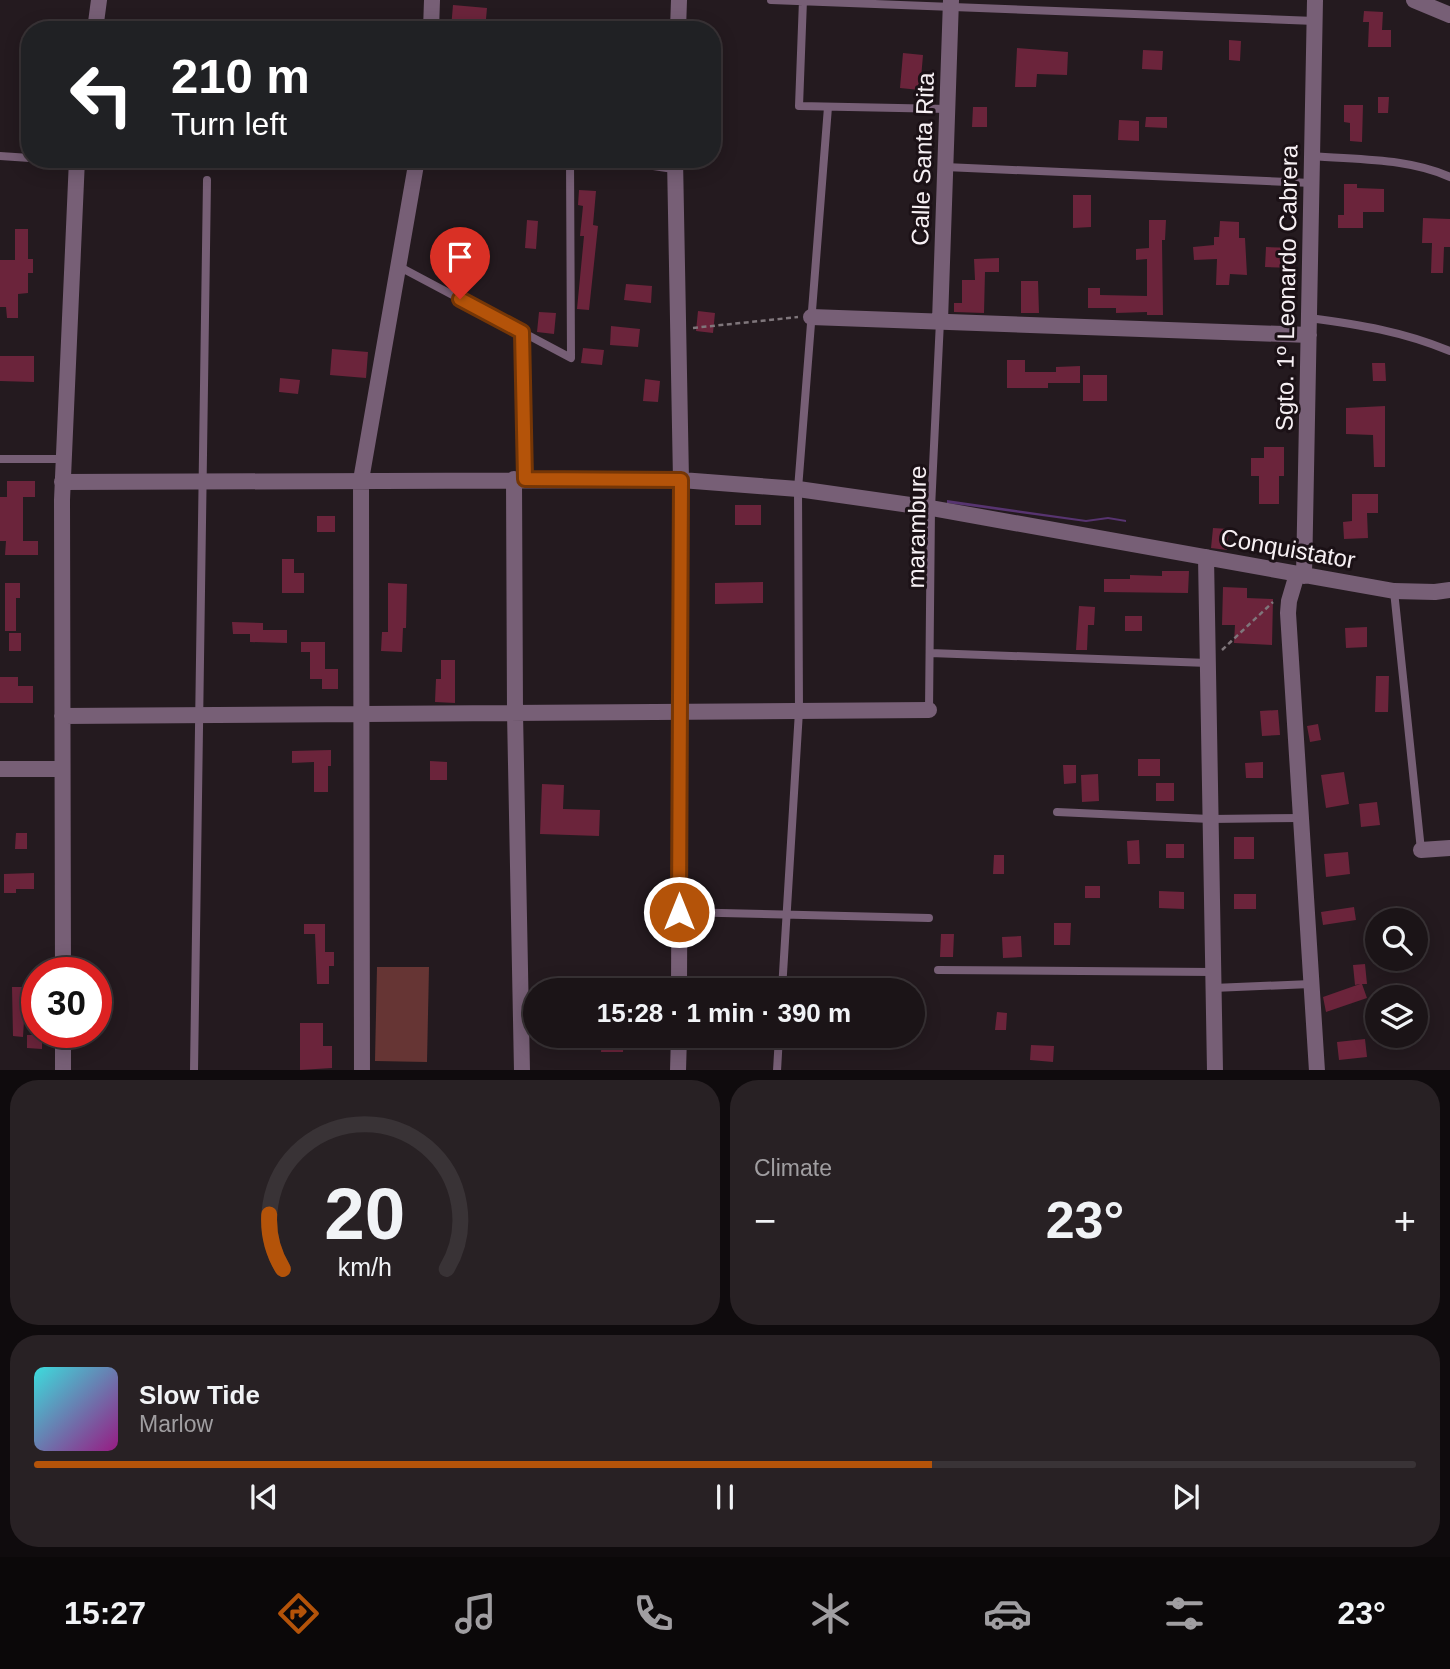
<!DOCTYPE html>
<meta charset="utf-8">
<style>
:root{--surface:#1b1417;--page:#282124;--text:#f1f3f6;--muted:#a09ea1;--line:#393336;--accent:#b45309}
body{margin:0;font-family:Helvetica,sans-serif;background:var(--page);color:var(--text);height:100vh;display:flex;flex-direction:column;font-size:26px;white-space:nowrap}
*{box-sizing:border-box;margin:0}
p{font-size:23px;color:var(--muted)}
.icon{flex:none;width:38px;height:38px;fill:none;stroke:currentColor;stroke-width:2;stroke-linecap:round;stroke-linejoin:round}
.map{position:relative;height:1070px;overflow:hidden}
.side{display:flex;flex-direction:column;gap:10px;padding:10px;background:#0f0b0d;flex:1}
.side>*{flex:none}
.guide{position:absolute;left:21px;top:21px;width:700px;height:147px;border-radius:28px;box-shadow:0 4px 18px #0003,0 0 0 2px var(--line);background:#202124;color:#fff;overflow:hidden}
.fabs{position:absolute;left:1365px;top:908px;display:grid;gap:14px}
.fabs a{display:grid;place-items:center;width:63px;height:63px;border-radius:50%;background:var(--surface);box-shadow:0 4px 18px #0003,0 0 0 2px var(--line);font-size:35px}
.speed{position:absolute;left:21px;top:957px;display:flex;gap:14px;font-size:35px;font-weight:700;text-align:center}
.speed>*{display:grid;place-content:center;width:91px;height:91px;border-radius:50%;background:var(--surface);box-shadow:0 4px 18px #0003,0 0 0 2px var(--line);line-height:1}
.speed .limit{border:10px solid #d22;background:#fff;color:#111}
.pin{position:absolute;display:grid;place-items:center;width:60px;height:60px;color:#fff;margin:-72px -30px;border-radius:50% 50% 50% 0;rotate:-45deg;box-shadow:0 0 7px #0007}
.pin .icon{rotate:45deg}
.me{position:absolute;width:77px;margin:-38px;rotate:0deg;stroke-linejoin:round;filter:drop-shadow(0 0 5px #0008)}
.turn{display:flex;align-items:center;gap:24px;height:147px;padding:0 35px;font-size:32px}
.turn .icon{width:91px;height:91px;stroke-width:2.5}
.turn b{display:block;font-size:49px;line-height:60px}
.big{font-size:52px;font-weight:800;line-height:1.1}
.side .card{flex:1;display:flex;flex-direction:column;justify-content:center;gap:10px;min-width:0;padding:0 24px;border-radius:28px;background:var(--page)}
.side .dial{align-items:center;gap:0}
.dial svg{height:182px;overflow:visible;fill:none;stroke:var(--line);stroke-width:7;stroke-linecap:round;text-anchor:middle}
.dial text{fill:var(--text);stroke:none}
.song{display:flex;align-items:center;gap:21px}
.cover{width:84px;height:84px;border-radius:10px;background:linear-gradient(135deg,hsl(180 70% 55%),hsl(310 70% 35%))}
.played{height:7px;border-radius:4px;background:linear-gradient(90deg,var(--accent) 65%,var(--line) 65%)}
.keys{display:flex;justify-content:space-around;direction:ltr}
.heat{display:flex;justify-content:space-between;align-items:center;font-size:38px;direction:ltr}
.side .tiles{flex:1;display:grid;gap:10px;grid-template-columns:1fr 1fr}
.card:last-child{grid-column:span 2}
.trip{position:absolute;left:523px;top:978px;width:402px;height:70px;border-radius:35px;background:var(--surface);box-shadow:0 4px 18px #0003,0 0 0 2px var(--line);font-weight:800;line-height:70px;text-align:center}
.dock{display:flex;height:112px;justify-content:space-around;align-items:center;background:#0b0809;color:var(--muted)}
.dock .icon{width:49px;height:49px}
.dock .current{color:var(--accent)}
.dock b{font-size:32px;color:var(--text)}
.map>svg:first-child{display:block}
</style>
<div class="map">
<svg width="1450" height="1071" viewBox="0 0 1450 1071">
<rect width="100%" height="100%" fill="#241a1f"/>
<path fill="#663534" d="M 377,967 L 429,967 L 427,1062 L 375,1061 Z"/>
<path fill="#573470" d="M 947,500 L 1086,520 L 1108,517 L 1126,520 L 1126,522 L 1108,519 L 1086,522 L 947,503 Z"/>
<path fill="#6b243b" d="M 453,5 L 487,8 L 485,30 L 451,28 Z
M 1364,11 L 1383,12 L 1382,30 L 1391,30 L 1391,47 L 1368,47 L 1369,22 L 1363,22 Z
M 1229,40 L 1241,41 L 1240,61 L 1229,60 Z
M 1017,48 L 1068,52 L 1067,75 L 1037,74 L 1036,87 L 1015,87 Z
M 1143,50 L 1163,51 L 1162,70 L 1142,69 Z
M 903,53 L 923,55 L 920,90 L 900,88 Z
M 1378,97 L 1389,97 L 1388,113 L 1378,113 Z
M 1344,105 L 1363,105 L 1362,142 L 1350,141 L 1350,123 L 1344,122 Z
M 973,107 L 987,107 L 987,127 L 972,127 Z
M 1146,117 L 1167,117 L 1167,128 L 1145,127 Z
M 1119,120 L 1139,121 L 1139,141 L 1118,140 Z
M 1344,184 L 1357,184 L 1357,188 L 1384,189 L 1384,212 L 1363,212 L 1363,228 L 1338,228 L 1338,215 L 1344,215 Z
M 579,190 L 596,191 L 593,225 L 598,226 L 589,310 L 577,309 L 584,236 L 580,236 L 583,206 L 578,205 Z
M 1073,195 L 1091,195 L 1091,227 L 1073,228 Z
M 1423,218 L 1450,219 L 1450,247 L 1444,247 L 1443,273 L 1431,273 L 1432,243 L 1422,243 Z
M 527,220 L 538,221 L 536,249 L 525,248 Z
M 1149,220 L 1166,220 L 1165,240 L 1162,240 L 1163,315 L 1147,315 L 1147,312 L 1116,313 L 1116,308 L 1088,308 L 1088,288 L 1100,288 L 1100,295 L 1147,296 L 1147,259 L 1136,260 L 1136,249 L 1149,248 Z
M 1220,221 L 1239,222 L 1239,238 L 1245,238 L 1247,275 L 1230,274 L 1229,285 L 1216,285 L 1217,259 L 1194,260 L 1193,247 L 1214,245 L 1214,237 L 1219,237 Z
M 15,229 L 28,229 L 28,259 L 33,259 L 33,273 L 28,273 L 28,293 L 18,294 L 18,318 L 7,318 L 6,307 L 0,307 L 0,260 L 15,260 Z
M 1266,247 L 1296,248 L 1295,268 L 1265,267 Z
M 999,258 L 999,272 L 985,272 L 984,313 L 954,312 L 954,303 L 962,303 L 962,280 L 975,280 L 974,259 Z
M 1021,281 L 1038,281 L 1039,313 L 1021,313 Z
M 626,284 L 652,286 L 651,303 L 624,300 Z
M 698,311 L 715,313 L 713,333 L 696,331 Z
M 539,312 L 556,313 L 554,334 L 537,332 Z
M 611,326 L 640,329 L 638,347 L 610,345 Z
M 583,348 L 604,350 L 602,365 L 581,363 Z
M 332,349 L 368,352 L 366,378 L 330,375 Z
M 0,356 L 34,356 L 34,382 L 0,381 Z
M 1007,360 L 1025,360 L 1025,372 L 1056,372 L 1056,367 L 1080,366 L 1080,383 L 1048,383 L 1048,388 L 1007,388 Z
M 1372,363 L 1385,363 L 1386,381 L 1373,381 Z
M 1083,375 L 1107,375 L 1107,401 L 1083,401 Z
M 280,378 L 300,380 L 298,394 L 279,392 Z
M 645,379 L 660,381 L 658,402 L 643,401 Z
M 1385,406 L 1385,467 L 1374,467 L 1373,435 L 1346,434 L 1346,408 Z
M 1264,447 L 1284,447 L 1284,476 L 1279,476 L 1279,504 L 1259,504 L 1259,476 L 1251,476 L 1251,458 L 1264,458 Z
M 7,481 L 35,481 L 35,497 L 23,497 L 23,541 L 38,541 L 38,555 L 5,555 L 6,541 L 0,541 L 0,497 L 7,497 Z
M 1352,494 L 1378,494 L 1378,513 L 1367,513 L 1368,538 L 1344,539 L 1343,522 L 1352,521 Z
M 735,505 L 761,505 L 761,525 L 735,525 Z
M 317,516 L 335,516 L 335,532 L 317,532 Z
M 1213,528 L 1229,529 L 1227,550 L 1211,548 Z
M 282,559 L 294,559 L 294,573 L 304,573 L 304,593 L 282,593 Z
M 1162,571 L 1189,571 L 1188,593 L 1104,592 L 1104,579 L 1130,579 L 1130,575 L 1162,576 Z
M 763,582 L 763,603 L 715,604 L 715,583 Z
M 5,583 L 20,583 L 20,598 L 16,598 L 16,631 L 5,631 Z
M 388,583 L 407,584 L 406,628 L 403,628 L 402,652 L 381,651 L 382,632 L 388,632 Z
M 1223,587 L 1247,588 L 1247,598 L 1273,599 L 1272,645 L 1234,643 L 1235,625 L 1222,625 Z
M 1079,606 L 1095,607 L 1094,625 L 1088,625 L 1087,650 L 1076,650 Z
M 1125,616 L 1142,616 L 1142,631 L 1125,631 Z
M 232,622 L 263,623 L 263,630 L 287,630 L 287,643 L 250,642 L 250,634 L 233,634 Z
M 1367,627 L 1367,647 L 1346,648 L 1345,628 Z
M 9,633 L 21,633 L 21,651 L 9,651 Z
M 301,642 L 325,642 L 325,669 L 338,669 L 338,689 L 322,689 L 322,679 L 310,679 L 310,652 L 301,652 Z
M 441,660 L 455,660 L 455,703 L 435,702 L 436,679 L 441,679 Z
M 1376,676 L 1389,676 L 1388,712 L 1375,712 Z
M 0,677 L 18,677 L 18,686 L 33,686 L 33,703 L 0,703 Z
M 1278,710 L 1280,735 L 1262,736 L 1260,711 Z
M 1318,724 L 1321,740 L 1310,742 L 1307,726 Z
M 331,750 L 331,766 L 328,766 L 328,792 L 314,792 L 314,762 L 292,763 L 292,751 Z
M 1138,759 L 1160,759 L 1160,776 L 1138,776 Z
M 430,761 L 447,762 L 447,780 L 430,780 Z
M 1263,762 L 1263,778 L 1246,778 L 1245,763 Z
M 1063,765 L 1076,765 L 1076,783 L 1064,784 Z
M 1344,772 L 1349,804 L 1326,808 L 1321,775 Z
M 1098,774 L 1099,801 L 1082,802 L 1081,775 Z
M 1156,783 L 1174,783 L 1174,801 L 1156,801 Z
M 542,784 L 564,785 L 563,809 L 600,810 L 599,836 L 540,834 Z
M 1377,802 L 1380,825 L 1361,827 L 1359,804 Z
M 16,833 L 27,833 L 27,849 L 15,849 Z
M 1234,837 L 1254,837 L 1254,859 L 1234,859 Z
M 1139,840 L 1140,864 L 1128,864 L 1127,841 Z
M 1166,844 L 1184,844 L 1184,858 L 1166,858 Z
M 1348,852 L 1350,874 L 1326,877 L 1324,854 Z
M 994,855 L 1004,855 L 1004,874 L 993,874 Z
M 34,873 L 34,889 L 16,889 L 16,893 L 4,893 L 4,874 Z
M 1085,886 L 1100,886 L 1100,898 L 1085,898 Z
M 1159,891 L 1184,892 L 1184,909 L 1159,908 Z
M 1234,894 L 1256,894 L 1256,909 L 1234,909 Z
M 1354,907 L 1356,920 L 1323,925 L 1321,912 Z
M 1054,923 L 1071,923 L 1070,945 L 1054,945 Z
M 304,924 L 325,924 L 325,952 L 334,952 L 334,966 L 329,966 L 329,984 L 317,984 L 315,934 L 304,934 Z
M 941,934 L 954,934 L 953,957 L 940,957 Z
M 1021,936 L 1022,957 L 1003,958 L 1002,937 Z
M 1365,964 L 1367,984 L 1362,984 L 1367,998 L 1326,1012 L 1323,997 L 1360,984 L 1355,985 L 1353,965 Z
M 12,987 L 26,987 L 23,1037 L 13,1036 Z
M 997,1012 L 1007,1013 L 1006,1030 L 995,1030 Z
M 300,1023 L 323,1023 L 323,1046 L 332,1046 L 332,1068 L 300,1070 Z
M 27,1035 L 42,1035 L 42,1049 L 27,1048 Z
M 602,1036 L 624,1037 L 623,1052 L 601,1052 Z
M 1365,1039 L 1367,1057 L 1339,1060 L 1337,1042 Z
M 1031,1045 L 1054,1046 L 1053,1062 L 1030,1060 Z"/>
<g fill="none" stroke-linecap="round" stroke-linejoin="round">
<path stroke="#7f767b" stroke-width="2.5" stroke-dasharray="5 3.5" stroke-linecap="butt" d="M 693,328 L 798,317
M 1222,650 L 1273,602"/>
<path stroke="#775f76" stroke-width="8" d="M 771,0 L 1315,21
M 803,0 L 799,106 L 948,109
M 0,156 L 30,158
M 1312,156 C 1358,160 1408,158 1450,177
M 44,159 L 77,162
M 945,167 L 1312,183
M 398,266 L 571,358 L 570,159
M 1309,318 C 1361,325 1401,331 1450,351
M 0,459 L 64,459
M 1394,591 L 1421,850
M 930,653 L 1208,663
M 929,710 L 931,508 L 940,321
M 1057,812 L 1210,819 L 1301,818
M 679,912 L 929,918
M 938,970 L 1213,972
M 1213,988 L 1311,984
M 782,990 L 799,711 L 798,489 L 828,107
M 194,1071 L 207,180
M 777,1071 L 779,1036"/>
<path stroke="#775f76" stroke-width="16" d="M 1414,0 L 1450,15
M 95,30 L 99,0
M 431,30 L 432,0
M 678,30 L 679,0
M 634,159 L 674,165
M 675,159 L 681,480 L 679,990
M 811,317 L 1309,335
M 940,321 L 951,0
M 522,332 L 525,479
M 514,479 L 515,713 L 522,1071
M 62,482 L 681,480 L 798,489 L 931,508 L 1394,591 L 1435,592 L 1450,590
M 1206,557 L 1215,1071
M 1297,574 L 1289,601 L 1288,613 L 1317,1071
M 1304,576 L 1315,0
M 62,716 L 929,710
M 0,769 L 62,769
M 1421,850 L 1450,848
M 63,973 L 62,500 L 77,159
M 63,1032 L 63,1071
M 362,1071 L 361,480 L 417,159
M 678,1071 L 679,1036"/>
</g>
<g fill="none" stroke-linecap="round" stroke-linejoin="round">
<defs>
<path id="route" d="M 460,299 L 522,332 L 525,479 L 681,480 L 679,912"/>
</defs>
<use href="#route" stroke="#753606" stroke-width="18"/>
<use href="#route" stroke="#b45309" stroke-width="12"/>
</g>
<g text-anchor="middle" stroke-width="6" stroke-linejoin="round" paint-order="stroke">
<g font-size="24" fill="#f7f0f4" stroke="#1b1116">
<text transform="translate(923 159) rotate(-88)" y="8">Calle Santa Rita</text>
<text transform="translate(1287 288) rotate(-89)" y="8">Sgto. 1º Leonardo Cabrera</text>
<text transform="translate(917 527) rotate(-89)" y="8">marambure</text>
<text transform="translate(1288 549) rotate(10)" y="8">Conquistator</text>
</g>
</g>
</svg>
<div class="fabs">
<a><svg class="icon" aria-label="search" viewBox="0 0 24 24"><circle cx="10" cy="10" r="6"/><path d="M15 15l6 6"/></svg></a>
<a><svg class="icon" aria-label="layers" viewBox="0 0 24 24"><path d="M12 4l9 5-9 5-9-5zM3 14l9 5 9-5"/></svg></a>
</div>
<div class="speed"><div class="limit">30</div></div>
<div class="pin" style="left:460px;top:299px;background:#d93025"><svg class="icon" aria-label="arrive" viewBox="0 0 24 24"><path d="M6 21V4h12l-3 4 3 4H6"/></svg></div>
<svg class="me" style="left:679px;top:912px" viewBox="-20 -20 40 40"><circle r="17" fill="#b45309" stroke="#fff" stroke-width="3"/><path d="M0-11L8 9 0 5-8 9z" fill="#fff"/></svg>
<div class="trip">15:28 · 1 min · 390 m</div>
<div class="guide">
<div class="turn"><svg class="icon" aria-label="left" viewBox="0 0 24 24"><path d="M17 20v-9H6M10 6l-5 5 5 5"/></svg><div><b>210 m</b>Turn left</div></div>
</div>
</div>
<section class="side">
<div class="tiles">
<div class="card dial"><svg viewBox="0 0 100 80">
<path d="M14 69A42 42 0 1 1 86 69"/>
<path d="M14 69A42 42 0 0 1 8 45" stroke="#b45309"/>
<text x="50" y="56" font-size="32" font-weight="700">20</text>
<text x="50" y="72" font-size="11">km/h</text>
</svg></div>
<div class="card"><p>Climate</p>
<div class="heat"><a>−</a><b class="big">23°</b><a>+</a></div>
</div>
<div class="card">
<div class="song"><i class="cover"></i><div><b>Slow Tide</b><p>Marlow</p></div></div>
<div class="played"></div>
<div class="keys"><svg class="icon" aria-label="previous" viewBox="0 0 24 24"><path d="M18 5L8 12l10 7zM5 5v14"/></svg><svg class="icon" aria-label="pause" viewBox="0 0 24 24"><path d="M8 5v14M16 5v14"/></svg><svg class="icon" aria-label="next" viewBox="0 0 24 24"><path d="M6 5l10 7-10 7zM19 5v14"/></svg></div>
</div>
</div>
</section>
<nav class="dock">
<b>15:27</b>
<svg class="icon current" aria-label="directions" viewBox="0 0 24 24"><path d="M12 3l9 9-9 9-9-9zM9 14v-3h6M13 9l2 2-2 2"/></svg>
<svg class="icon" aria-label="music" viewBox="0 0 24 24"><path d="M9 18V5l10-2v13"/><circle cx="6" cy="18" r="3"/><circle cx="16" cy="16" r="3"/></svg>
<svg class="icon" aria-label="phone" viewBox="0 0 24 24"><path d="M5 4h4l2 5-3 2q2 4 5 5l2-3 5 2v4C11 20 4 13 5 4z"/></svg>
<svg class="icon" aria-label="climate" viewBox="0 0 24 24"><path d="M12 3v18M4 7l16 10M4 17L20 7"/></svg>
<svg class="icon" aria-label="car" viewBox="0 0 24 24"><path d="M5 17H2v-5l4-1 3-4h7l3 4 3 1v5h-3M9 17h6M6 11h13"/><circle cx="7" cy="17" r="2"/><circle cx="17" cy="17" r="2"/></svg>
<svg class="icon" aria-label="filters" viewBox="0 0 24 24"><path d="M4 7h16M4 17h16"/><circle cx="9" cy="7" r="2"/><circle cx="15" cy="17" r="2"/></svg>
<b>23°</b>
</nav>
